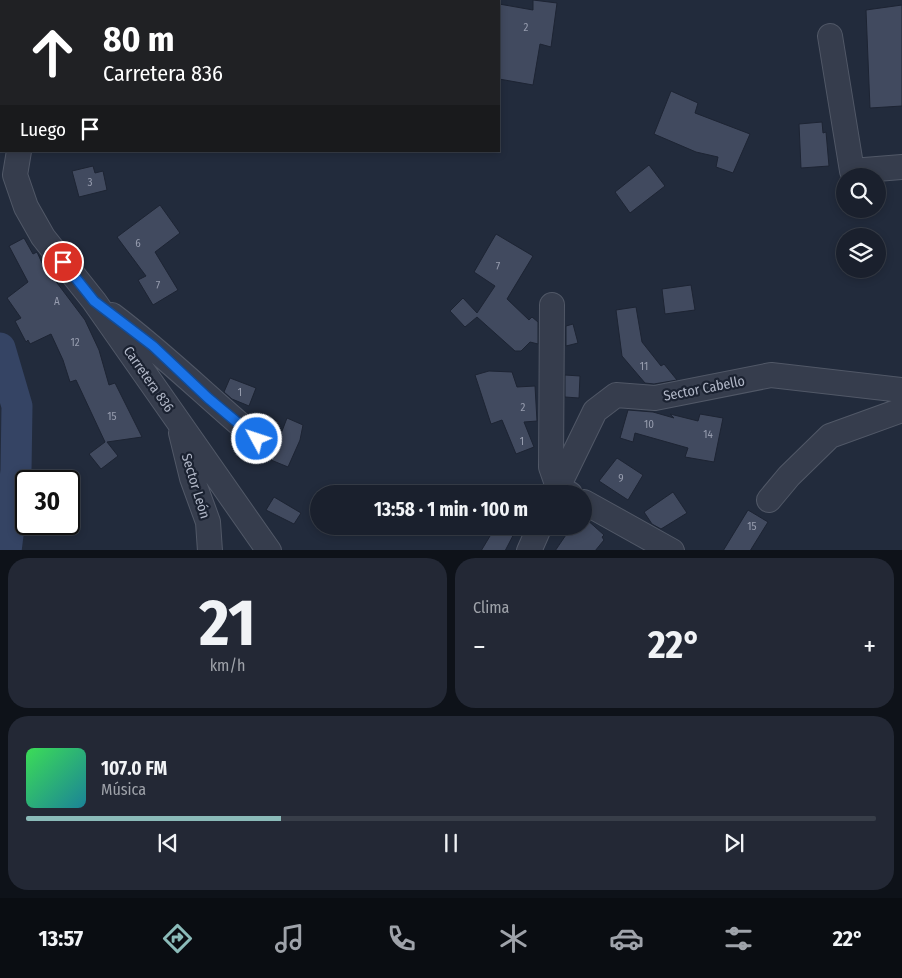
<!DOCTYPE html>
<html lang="es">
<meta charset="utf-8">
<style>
:root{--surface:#1a202d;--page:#232835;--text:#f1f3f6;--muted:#9fa3aa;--line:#383e49;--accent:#8bbbb9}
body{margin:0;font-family:"Fira Sans Condensed",sans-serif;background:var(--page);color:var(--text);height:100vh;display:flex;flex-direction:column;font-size:19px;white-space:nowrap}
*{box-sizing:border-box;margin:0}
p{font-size:16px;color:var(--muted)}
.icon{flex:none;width:28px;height:28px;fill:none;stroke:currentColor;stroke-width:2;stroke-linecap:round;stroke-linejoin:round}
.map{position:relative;height:550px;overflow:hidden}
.panel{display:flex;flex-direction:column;gap:8px;padding:8px;background:#0e1219;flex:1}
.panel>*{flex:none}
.top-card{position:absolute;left:0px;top:0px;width:500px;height:152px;box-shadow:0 2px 8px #0003,0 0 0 1px var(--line);background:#202124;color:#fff;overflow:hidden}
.tools{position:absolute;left:836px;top:168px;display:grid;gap:10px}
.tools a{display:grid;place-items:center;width:50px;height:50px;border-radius:50%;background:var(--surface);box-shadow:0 2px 8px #0003,0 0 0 1px var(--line);font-size:25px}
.speed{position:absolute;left:15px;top:470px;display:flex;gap:10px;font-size:25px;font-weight:700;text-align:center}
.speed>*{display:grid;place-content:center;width:65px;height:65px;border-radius:50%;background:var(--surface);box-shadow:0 2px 8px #0003,0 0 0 1px var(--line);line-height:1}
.speed .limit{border:2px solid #111;border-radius:8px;background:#fff;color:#111}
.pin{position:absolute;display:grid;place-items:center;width:42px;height:42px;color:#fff;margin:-21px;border:2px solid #fff;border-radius:50%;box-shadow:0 1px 5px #0007}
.me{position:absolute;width:55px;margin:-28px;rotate:310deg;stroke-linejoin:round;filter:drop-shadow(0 0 4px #0008)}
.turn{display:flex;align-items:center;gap:18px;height:105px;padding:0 20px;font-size:22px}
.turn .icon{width:65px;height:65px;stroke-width:2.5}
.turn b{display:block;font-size:35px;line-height:42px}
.then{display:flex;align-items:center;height:48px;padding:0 20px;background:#0003;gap:10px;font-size:19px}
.big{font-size:38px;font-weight:700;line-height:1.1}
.panel .card{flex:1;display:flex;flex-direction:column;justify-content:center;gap:8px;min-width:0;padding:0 18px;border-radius:20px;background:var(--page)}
.panel .dial{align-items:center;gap:0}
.dial b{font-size:65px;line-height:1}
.song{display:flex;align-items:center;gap:15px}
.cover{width:60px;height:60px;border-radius:8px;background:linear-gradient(135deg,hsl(130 70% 55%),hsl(190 70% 35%))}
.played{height:5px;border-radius:2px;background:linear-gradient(90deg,var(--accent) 30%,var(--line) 30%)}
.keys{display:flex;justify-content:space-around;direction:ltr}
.heat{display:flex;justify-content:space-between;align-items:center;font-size:28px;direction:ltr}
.panel .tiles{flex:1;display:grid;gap:8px;grid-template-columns:1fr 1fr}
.card:last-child{grid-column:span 2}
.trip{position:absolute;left:310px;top:485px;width:282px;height:50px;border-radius:25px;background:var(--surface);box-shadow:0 2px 8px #0003,0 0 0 1px var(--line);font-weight:700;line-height:50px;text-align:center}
.menu{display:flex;height:80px;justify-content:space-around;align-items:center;background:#0a0d12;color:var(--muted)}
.menu .icon{width:35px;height:35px}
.menu .current{color:var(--accent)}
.menu b{font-size:22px;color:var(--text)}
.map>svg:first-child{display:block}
</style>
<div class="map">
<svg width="902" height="551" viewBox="0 0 902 551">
<rect width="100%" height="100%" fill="#222b3c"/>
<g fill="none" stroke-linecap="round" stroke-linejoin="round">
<path stroke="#354464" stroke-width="31" d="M 0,348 L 17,406 L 16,471 L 6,551"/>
</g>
<path fill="#414a5f" stroke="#1d2433" d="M 533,0 L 557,3 L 551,47 L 540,44 L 533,85 L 499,79 L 499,4 L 533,10 Z
M 902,5 L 902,106 L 870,108 L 866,10 Z
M 671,91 L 698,103 L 695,113 L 750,134 L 733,173 L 716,167 L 718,157 L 696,152 L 654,134 Z
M 822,122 L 823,133 L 826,132 L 829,166 L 801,168 L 799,124 Z
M 649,165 L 665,186 L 630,213 L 615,192 Z
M 93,166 L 95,173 L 103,171 L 107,190 L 79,197 L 72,171 Z
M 160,205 L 180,233 L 155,252 L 178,290 L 153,305 L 138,280 L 146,276 L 117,237 Z
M 496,234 L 533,256 L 507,299 L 529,320 L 532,317 L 538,322 L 538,344 L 530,342 L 521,351 L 515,351 L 477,317 L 465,327 L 450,311 L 463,298 L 477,313 L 495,286 L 474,272 Z
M 24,238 L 33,254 L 37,252 L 42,263 L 85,320 L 99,350 L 109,385 L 115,383 L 142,437 L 107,442 L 118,456 L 101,469 L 89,454 L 105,442 L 76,380 L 70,382 L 63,360 L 51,334 L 30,344 L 28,340 L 26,342 L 15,321 L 21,318 L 7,298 L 28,282 L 9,246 Z
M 691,285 L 695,310 L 665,314 L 662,289 Z
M 636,307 L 642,342 L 661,366 L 664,364 L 677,380 L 654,384 L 645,383 L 622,356 L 616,310 Z
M 573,324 L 578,343 L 566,346 L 566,326 Z
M 489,371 L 512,372 L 517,387 L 535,386 L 537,421 L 524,422 L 534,447 L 516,454 L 502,420 L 491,424 L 475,375 Z
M 565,375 L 580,376 L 579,398 L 565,397 Z
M 230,378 L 256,388 L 249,406 L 232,399 L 224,392 Z
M 628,410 L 653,412 L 674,418 L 670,414 L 698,421 L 700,414 L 723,418 L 714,462 L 685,457 L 688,448 L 635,433 L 633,442 L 620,438 Z
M 287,418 L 303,425 L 300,440 L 288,467 L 271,460 Z
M 617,458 L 643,475 L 628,500 L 599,481 Z
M 673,492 L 687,513 L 661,529 L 652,524 L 644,512 Z
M 274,497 L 301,513 L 294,524 L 266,510 Z
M 748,510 L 768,522 L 750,551 L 723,551 Z
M 585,518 L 604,535 L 602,537 L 604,540 L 595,551 L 555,551 L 572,526 L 584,526 Z
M 496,526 L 518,526 L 505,551 L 481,551 Z"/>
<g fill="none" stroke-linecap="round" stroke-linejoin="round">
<defs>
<path id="minor" d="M 172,0 L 177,1
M 66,1 L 66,0
M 830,36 L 852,171 L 902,167
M 19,151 L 15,175 L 26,207 L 43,237 L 94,301 L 269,551
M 552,305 L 551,467 L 558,487 L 555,494
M 112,315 C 163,353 208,398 257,439
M 181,433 L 192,478 L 208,522 L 210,551
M 570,494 L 558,487 L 595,411 L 616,395 L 655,398 L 771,375 L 902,390
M 769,500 L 789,476 L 830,436 L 902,410
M 584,502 L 672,551
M 529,551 L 540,526"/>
</defs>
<use href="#minor" stroke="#515867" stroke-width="26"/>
<use href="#minor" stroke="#363d4d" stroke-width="24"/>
</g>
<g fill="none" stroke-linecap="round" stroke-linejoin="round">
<defs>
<path id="route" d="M 63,262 L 94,301 L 153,346 L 208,398 L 257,439"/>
</defs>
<use href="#route" stroke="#114b97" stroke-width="12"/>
<use href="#route" stroke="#1a73e8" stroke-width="9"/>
</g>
<g text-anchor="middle" stroke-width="4.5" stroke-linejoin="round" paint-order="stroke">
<g font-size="11" fill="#969cae">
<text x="526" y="31">2</text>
<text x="90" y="186">3</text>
<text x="138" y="247">6</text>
<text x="498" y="270">7</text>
<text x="158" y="289">7</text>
<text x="57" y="305">A</text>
<text x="75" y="346">12</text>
<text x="644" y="370">11</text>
<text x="240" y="396">1</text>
<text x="523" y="411">2</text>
<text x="112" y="420">15</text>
<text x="649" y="428">10</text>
<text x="708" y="438">14</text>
<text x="522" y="445">1</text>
<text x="621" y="482">9</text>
<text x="752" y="530">15</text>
</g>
<g font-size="14" fill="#b2b8c8" stroke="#1b2231">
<text transform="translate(149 379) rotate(55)" y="5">Carretera 836</text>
<text transform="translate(704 388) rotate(-11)" y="5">Sector Cabello</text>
<text transform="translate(196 486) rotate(73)" y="5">Sector León</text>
</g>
</g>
</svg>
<div class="tools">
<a><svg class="icon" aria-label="search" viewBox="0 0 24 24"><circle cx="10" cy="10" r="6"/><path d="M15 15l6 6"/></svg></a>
<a><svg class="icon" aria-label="layers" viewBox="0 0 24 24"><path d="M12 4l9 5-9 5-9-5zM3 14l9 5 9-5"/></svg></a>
</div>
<div class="speed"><div class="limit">30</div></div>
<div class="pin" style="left:63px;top:262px;background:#d93025"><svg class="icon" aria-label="arrive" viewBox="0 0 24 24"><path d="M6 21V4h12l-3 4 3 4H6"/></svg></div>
<svg class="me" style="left:257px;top:439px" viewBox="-20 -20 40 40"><circle r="17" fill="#1a73e8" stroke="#fff" stroke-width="3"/><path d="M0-11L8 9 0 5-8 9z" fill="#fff"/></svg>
<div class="trip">13:58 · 1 min · 100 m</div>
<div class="top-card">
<div class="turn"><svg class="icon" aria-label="ahead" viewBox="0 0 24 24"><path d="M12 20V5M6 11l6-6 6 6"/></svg><div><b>80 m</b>Carretera 836</div></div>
<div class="then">Luego<svg class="icon" aria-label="arrive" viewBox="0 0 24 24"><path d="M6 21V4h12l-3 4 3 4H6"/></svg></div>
</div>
</div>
<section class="panel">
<div class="tiles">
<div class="card dial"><b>21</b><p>km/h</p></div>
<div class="card"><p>Clima</p>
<div class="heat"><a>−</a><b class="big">22°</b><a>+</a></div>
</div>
<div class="card">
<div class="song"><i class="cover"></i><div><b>107.0 FM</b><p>Música</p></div></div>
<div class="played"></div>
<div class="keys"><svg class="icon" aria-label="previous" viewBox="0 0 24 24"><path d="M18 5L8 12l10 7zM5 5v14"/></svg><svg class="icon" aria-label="pause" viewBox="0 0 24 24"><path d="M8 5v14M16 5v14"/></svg><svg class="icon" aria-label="next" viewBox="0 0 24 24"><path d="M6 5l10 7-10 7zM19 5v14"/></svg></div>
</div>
</div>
</section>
<nav class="menu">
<b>13:57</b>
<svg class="icon current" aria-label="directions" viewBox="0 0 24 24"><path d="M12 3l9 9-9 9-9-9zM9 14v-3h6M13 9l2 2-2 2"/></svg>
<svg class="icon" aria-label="music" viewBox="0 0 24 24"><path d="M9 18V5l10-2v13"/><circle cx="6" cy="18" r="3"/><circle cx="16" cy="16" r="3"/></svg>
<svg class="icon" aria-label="phone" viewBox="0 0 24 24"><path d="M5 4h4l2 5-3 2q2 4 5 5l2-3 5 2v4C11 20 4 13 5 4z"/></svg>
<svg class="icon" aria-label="climate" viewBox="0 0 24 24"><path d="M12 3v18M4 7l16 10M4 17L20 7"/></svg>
<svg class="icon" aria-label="car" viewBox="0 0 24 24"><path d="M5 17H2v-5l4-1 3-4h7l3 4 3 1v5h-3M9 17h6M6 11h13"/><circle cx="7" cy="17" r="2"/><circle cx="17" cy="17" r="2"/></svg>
<svg class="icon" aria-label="filters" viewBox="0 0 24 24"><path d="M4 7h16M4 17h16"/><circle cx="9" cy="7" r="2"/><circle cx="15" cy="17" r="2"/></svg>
<b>22°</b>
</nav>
